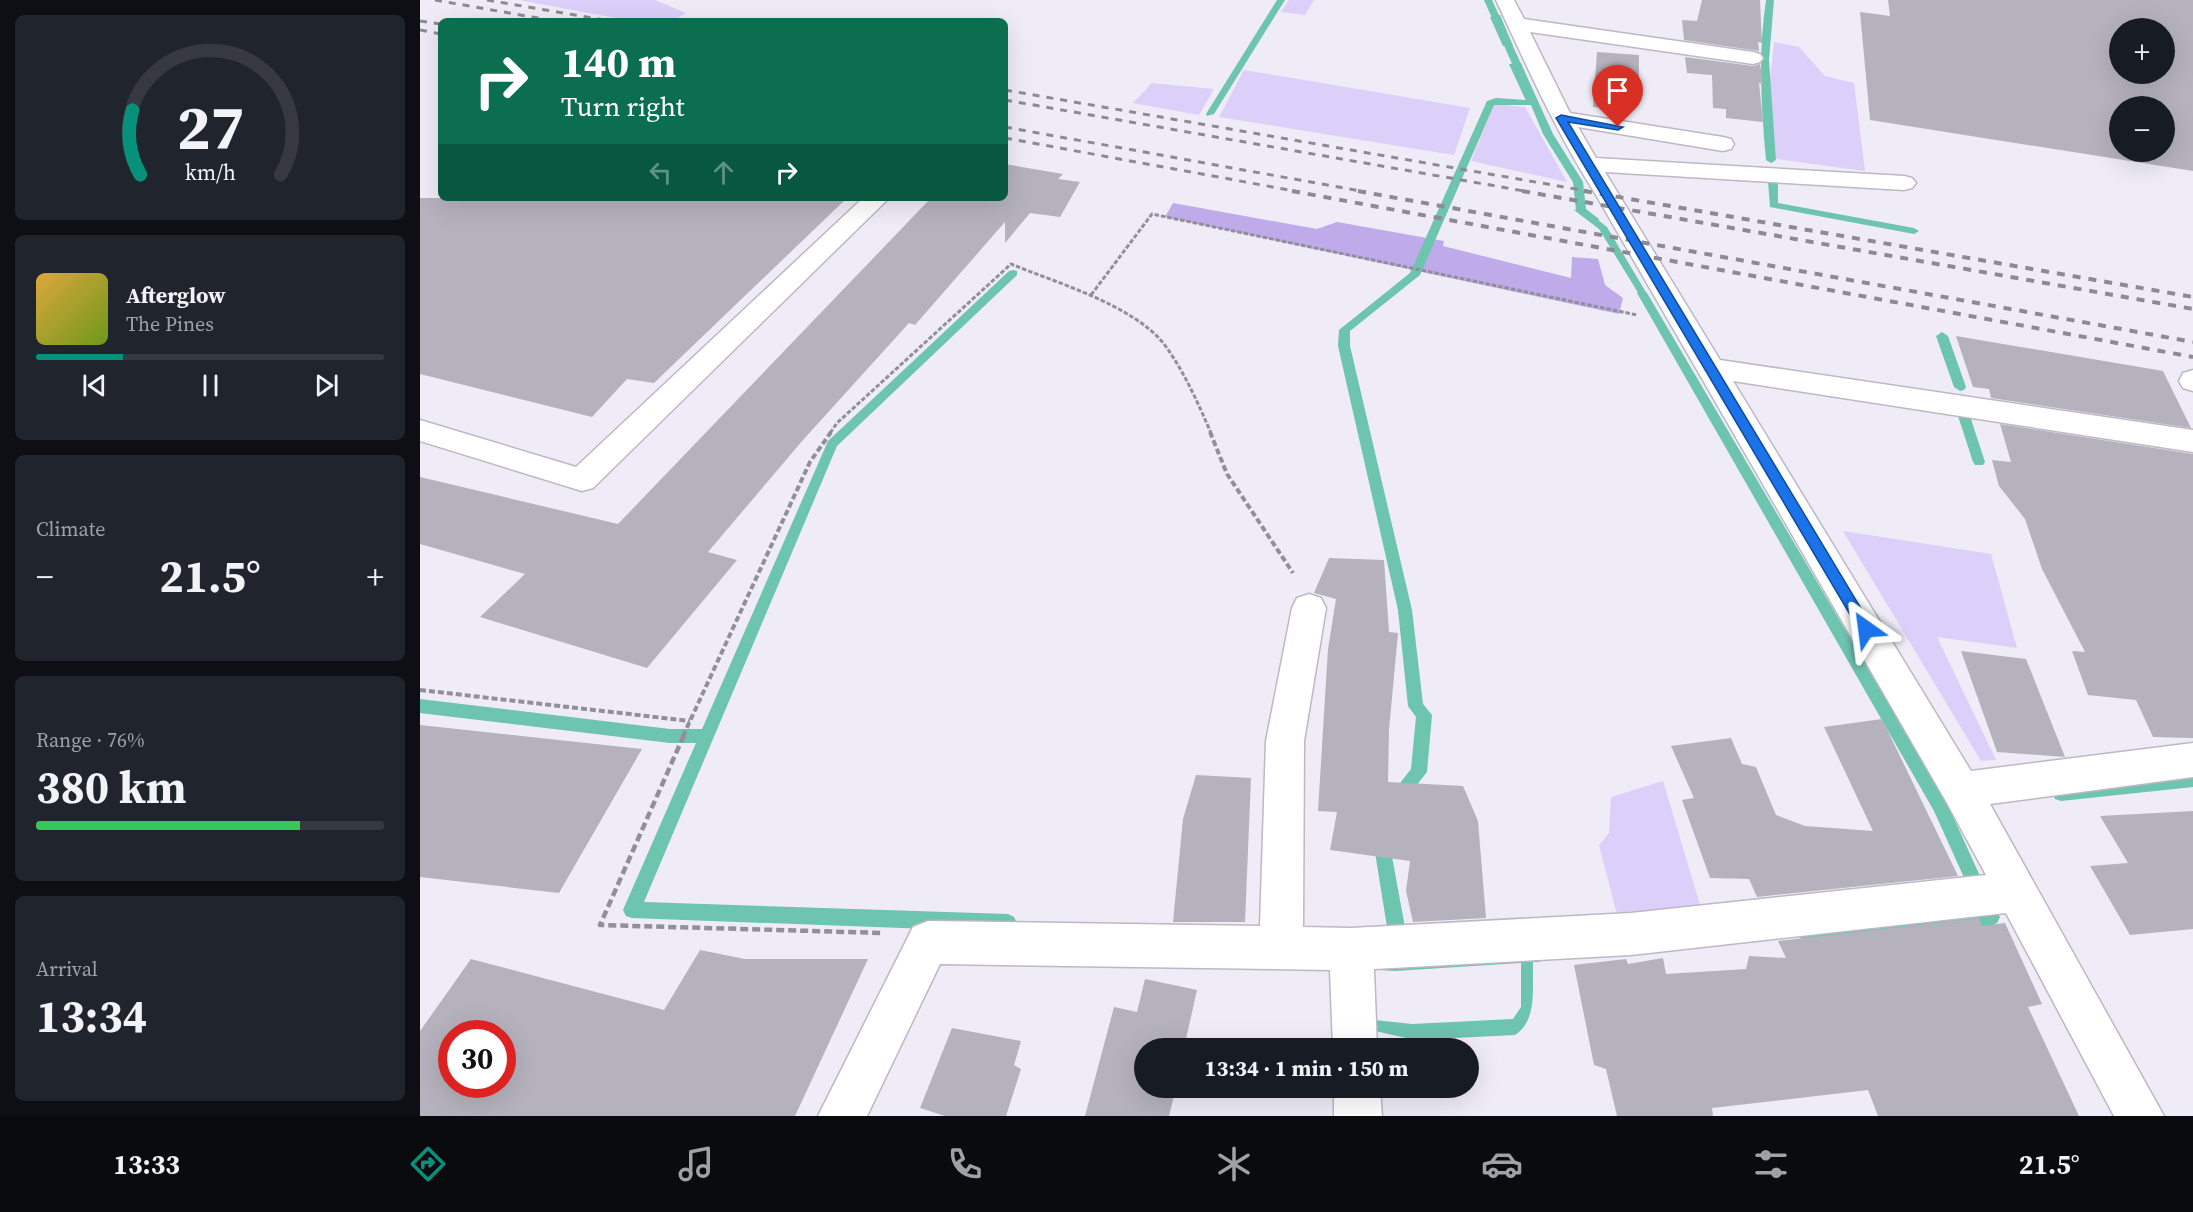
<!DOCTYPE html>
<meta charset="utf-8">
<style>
:root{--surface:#171b24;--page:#20242c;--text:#f1f3f6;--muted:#9ea1a6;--line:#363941;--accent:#07917b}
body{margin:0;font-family:"Source Serif 4",serif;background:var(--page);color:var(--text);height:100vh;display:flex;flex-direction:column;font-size:22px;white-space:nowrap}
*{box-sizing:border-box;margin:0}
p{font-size:20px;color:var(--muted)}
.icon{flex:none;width:33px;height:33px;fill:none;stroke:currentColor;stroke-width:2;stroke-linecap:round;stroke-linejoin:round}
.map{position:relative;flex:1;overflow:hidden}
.sheet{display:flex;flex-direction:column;gap:15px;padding:15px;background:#0d0f14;width:420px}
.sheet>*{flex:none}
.hud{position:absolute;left:18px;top:18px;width:570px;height:183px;border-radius:9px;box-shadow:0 6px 24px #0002;background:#0b6e4f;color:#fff;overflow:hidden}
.tools{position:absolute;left:1689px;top:18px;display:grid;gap:12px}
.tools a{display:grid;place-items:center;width:66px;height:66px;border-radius:50%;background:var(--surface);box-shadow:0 6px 24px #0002;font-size:30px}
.speed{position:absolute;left:18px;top:1020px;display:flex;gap:12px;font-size:30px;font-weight:700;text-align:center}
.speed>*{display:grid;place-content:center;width:78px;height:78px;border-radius:50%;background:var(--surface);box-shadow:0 6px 24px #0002;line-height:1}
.speed .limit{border:9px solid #d22;background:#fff;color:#111}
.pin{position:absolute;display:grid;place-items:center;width:51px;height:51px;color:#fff;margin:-62px -26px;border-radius:50% 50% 50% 0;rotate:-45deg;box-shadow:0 0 6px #0007}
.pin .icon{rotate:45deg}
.me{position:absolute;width:66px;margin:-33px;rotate:329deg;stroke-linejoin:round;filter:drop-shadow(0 0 4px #0008)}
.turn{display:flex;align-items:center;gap:21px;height:126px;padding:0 24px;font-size:27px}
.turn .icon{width:78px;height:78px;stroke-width:2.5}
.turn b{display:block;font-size:42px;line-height:51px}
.lanes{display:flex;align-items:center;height:57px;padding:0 24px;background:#0003;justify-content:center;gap:30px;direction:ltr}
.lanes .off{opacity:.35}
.big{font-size:45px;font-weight:700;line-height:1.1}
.sheet .tile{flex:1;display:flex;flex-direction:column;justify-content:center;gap:9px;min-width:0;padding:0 21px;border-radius:9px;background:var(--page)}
.sheet .dial{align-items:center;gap:0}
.dial svg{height:156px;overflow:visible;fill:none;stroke:var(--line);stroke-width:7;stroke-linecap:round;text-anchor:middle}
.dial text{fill:var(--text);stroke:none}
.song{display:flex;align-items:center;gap:18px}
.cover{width:72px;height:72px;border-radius:9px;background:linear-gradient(135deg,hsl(40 70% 55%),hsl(80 70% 35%))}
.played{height:6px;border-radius:3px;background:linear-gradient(90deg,var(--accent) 25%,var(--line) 25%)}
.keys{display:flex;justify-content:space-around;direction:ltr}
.heat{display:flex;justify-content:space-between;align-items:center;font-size:33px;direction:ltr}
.charge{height:9px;border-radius:4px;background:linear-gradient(90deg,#34c759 76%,var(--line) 0)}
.trip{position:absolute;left:714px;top:1038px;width:345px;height:60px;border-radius:30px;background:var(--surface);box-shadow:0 6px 24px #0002;font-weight:700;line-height:60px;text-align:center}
.tab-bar{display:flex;height:96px;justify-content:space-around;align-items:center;background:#090b0e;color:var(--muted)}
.tab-bar .icon{width:42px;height:42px}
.tab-bar .on{color:var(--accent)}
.tab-bar b{font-size:27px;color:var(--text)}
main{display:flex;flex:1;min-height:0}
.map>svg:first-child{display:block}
</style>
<main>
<section class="sheet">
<div class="tile dial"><svg viewBox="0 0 100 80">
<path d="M14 69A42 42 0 1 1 86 69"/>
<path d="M14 69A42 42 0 0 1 10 36" stroke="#07917b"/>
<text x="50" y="56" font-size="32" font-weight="700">27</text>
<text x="50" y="72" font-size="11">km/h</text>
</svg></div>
<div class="tile">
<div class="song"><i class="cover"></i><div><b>Afterglow</b><p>The Pines</p></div></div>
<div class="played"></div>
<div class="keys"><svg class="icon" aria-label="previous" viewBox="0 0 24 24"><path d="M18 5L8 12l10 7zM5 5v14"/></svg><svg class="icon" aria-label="pause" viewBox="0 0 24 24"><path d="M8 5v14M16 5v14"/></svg><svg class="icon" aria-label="next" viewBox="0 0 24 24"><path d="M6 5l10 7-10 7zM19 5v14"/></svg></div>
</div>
<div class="tile"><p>Climate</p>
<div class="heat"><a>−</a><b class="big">21.5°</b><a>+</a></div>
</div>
<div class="tile"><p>Range · 76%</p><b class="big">380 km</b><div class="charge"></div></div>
<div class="tile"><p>Arrival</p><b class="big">13:34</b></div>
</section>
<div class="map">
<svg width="1773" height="1116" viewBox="0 0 1773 1116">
<rect width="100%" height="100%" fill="#efecf8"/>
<path fill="#dccff9" d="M 99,0 L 235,0 L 266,13 L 252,21 L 212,21 Z
M 869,0 L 894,0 L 885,15 L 861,12 Z
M 1354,42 L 1379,47 L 1405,76 L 1434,83 L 1445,171 L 1356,159 L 1350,81 Z
M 824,70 L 1050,108 L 1034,155 L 799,117 Z
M 732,83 L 794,89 L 779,115 L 713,103 Z
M 1074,104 L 1105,107 L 1147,182 L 1051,161 Z
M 1423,531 L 1571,554 L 1597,648 L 1517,637 L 1576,760 L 1561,761 Z
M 1243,781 L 1280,905 L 1198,918 L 1179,845 L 1189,833 L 1191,797 Z"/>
<path fill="#bfabe9" d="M 753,203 L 897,229 L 917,222 L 1024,241 L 1023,246 L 1151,278 L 1152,257 L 1178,259 L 1185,285 L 1203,298 L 1199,314 L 745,217 Z"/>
<path fill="#6dc4af" d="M 1080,15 L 1093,46 L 1083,46 L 1070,17 Z
M 1101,63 L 1118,105 L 1108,105 L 1089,64 Z
M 1136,141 L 1163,182 L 1163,183 L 1154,183 L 1128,142 Z
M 1163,208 L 1187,227 L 1236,309 L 1228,309 L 1179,229 L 1154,210 Z
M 1119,951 L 1120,962 L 1113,962 C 1112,987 1118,1020 1095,1035 L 995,1040 L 955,1031 L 955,1020 L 992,1024 L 1093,1019 L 1101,1007 L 1101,963 L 975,971 L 944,969 Z"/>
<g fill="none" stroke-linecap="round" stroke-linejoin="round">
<path fill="#6dc4af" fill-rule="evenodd" d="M 857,0 L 865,0 L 794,114 L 787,116 L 786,114 Z
M 1064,0 L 1072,0 L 1133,134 L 1163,182 L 1166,209 L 1179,219 L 1178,221 L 1170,221 L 1156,210 L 1153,182 L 1123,134 L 1111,105 L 1074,105 L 1000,275 L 930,331 L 930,346 L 992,610 L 1003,704 L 1012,715 L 1007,772 L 984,801 L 978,803 L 972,801 L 970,796 L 991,769 L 996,717 L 988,706 L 978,610 L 918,346 L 919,330 L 990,273 L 1067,101 L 1076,98 L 1108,100 Z
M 1346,0 L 1354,0 L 1349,60 L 1356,160 L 1351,163 L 1346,160 C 1341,106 1338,54 1346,0 Z
M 1353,178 L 1358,181 L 1358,203 L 1494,228 L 1499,231 L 1494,234 L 1350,207 L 1348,181 Z
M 593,270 L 597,271 L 597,275 L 417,446 L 224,902 L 588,914 L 594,917 L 597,923 L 594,929 L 588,932 L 212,918 L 206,916 L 203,910 L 276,743 L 250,743 L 0,713 L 0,699 L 250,729 L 282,729 L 408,441 L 589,271 Z
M 1222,290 L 1227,293 L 1526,801 L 1560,876 L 1558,882 L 1552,884 L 1546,882 L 1514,811 L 1217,293 Z
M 1522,332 L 1528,336 L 1546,387 L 1544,390 L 1540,391 L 1534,387 L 1516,336 Z
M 1544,412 L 1550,416 L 1565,462 L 1563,465 L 1555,465 L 1553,462 L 1538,416 Z
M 1773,773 L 1773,787 L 1641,801 L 1635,799 L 1633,794 L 1635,789 L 1641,787 Z
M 961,832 L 967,835 L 969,840 L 986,933 L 983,939 L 977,942 L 971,939 L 968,933 L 953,840 L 955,835 Z
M 1571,908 L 1577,911 L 1580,917 L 1577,923 L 1571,926 L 1388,944 L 1382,941 L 1379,935 L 1382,929 L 1388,926 Z"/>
</g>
<path fill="#b5b2bd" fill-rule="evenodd" d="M 1282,0 L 1340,0 L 1342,43 L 1338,42 L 1339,51 L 1264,40 L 1262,20 L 1277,21 Z
M 1468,0 L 1773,0 L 1773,171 L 1450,120 L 1440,12 L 1470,16 ZM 1700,28 L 1744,28 L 1744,74 L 1700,74 ZM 1700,106 L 1744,106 L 1744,152 L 1700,152 Z
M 1177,52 L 1219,55 L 1219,98 L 1211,97 L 1211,110 L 1173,107 Z
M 1265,57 L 1333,66 L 1340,64 L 1343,84 L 1339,83 L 1343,122 L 1306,118 L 1306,109 L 1293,108 L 1292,75 L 1267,73 Z
M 585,164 L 643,174 L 638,179 L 660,182 L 640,217 L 610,213 L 585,243 L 585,222 L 495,325 L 489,323 L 383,440 L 288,552 L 317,560 L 227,668 L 60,617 L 105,574 L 0,544 L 0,477 L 198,524 L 511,198 L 585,198 Z
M 0,198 L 427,198 L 234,383 L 207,379 L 172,417 L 0,374 Z
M 1536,336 L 1743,371 L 1771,428 L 1571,398 L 1569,389 L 1553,387 Z
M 1580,424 L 1773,454 L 1773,738 L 1733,737 L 1716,700 L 1668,695 L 1652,651 L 1665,652 L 1622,569 L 1605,519 L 1579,486 L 1572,460 L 1591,462 Z
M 909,558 L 964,560 L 969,632 L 978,633 L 969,730 L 968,782 L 1043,786 L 1058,821 L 1066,918 L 993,922 L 986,891 L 990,861 L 910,850 L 917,812 L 898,811 L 908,649 L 916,599 L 894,593 Z
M 1541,651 L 1606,659 L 1645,757 L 1577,752 Z
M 1462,719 L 1538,876 L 1337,897 L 1329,879 L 1290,878 L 1262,800 L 1274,798 L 1251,746 L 1311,738 L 1322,764 L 1336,767 L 1356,815 L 1385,826 L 1453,831 L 1404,727 Z
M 0,725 L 222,749 L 139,893 L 0,877 Z
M 776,775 L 831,778 L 825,922 L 753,922 L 763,819 Z
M 1773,811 L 1773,929 L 1710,935 L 1670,866 L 1708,863 L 1680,816 Z
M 1559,918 L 1562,926 L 1585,923 L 1622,1004 L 1608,1007 L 1659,1116 L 1458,1116 L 1448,1090 L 1292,1108 L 1293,1116 L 1197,1116 L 1186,1069 L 1174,1065 L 1154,965 L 1206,959 L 1208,964 L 1243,958 L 1246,974 L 1326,969 L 1329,956 L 1366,958 L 1358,941 Z
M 280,950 L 325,959 L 448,959 L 375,1116 L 0,1116 L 0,1031 L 51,959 L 244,1010 ZM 32,1034 L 82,1034 L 82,1084 L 32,1084 Z
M 725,979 L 777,990 L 764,1048 L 724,1048 L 724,1088 L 756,1088 L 749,1116 L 665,1116 L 694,1007 L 717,1012 Z
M 532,1028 L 601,1041 L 594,1065 L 601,1069 L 586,1116 L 525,1116 L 500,1108 Z"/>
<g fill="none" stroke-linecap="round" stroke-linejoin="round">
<defs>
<path id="minor" d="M 1076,0 L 1094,0 L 1104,19 L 1333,52 L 1340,54 L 1343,58 L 1340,62 L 1333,64 L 1110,32 L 1150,113 L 1303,137 L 1311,139 L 1314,144 L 1311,149 L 1303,151 L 1158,127 L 1176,158 L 1484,176 L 1492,178 L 1496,183 L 1492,188 L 1484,190 L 1185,172 L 1300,360 L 1773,430 L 1773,452 L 1313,381 L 1551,771 L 1773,743 L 1773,777 L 1570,804 L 1744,1116 L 1694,1116 L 1586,913 L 1211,955 L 954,969 L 957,1048 L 913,1048 L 910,970 L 520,964 L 447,1116 L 398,1116 L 493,927 L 508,921 L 840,926 L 846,741 L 872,608 L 877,598 L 889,594 L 901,598 L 906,608 L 884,741 L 883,927 L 931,928 L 1211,913 L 1566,875 L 1527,803 L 1176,195 C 1137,134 1107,67 1076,0 Z
M 443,198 L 469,198 L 173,488 L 162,491 L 0,441 L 0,420 L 156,467 Z
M 1773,370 L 1773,391 L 1763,388 L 1759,381 L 1763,373 Z
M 914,1088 L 960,1088 L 962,1116 L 914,1116 Z"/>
</defs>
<use href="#minor" stroke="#bcb8c4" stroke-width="3"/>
<path stroke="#918f97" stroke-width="3" stroke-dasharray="4.5 2" stroke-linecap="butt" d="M 671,295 L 732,214 L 1217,315
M 410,433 L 417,423 L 591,264 C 637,283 713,305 744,344 C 764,371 778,403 791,433"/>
<path stroke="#918f97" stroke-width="4" stroke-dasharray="6 3" stroke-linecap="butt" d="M 790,432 L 807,474 L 873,573
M 0,690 L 270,721
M 263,736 L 390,462 L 411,432"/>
<path stroke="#918f97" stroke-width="4.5" stroke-dasharray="8 4" stroke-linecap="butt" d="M 264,735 L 180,925 L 464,933"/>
<use href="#minor" fill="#fff" fill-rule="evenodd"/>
<path stroke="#8c8a92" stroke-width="3" stroke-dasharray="7 7" stroke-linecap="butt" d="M 15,0 L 135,21
M 67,0 L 190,21
M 0,21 L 21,24
M 0,30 L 21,34
M 585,90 L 1173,192
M 585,100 L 1110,192
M 585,127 L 946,192
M 585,138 L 880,192"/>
<path stroke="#8c8a92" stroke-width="4" stroke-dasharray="8 8" stroke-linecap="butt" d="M 872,191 L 1773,357
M 938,191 L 1773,342
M 1102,191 L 1773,309
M 1164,191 L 1773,297"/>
</g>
<path fill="#1a73e8" stroke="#114b97" stroke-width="1.5" d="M 1141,115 L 1203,127 L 1198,130 L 1148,122 L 1451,625 L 1453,629 L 1451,633 L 1441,633 L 1136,118 Z"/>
</svg>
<div class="tools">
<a>+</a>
<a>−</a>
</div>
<div class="speed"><div class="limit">30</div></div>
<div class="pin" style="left:1198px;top:127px;background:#d93025"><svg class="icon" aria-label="arrive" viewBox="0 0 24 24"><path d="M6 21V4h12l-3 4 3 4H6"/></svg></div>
<svg class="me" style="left:1446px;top:629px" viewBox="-20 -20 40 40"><path d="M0-17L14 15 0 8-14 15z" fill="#1a73e8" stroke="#fff" stroke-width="4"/></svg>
<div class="trip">13:34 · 1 min · 150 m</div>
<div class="hud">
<div class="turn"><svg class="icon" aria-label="right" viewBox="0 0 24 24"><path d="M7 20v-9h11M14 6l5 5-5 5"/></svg><div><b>140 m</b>Turn right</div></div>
<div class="lanes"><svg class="icon off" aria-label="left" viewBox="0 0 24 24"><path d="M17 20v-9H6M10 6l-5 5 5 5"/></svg><svg class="icon off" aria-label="ahead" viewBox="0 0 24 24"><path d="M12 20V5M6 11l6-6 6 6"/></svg><svg class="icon" aria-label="right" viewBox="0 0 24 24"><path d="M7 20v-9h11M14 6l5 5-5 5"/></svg></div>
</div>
</div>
</main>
<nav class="tab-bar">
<b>13:33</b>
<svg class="icon on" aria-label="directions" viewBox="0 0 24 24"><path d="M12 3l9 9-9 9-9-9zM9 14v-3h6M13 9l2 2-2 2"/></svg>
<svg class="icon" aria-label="music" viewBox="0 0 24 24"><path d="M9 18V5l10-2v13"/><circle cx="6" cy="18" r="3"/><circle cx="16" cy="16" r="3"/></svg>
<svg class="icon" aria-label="phone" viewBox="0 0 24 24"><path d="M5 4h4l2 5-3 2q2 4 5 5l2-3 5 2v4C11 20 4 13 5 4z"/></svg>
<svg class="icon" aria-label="climate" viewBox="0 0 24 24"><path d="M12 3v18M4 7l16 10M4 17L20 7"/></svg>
<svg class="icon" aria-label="car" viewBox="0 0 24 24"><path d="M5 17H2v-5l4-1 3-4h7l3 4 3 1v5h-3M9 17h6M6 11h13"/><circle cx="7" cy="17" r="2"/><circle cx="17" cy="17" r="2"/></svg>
<svg class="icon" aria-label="filters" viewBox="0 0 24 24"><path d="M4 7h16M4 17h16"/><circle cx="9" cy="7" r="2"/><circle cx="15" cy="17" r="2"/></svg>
<b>21.5°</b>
</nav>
